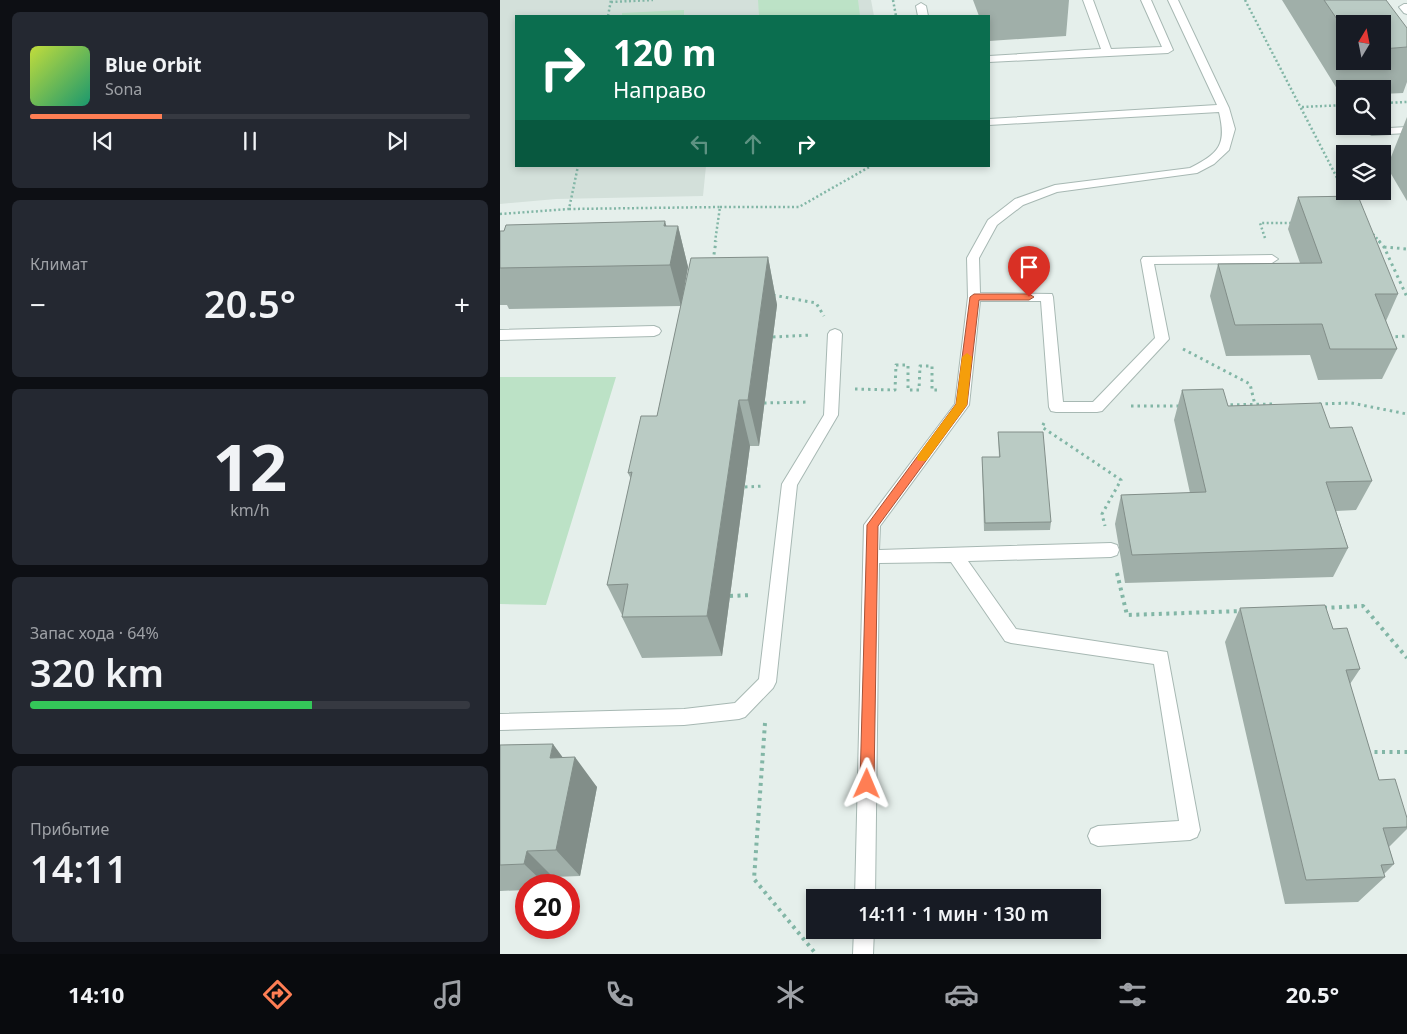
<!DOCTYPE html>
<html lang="ru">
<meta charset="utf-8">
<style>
:root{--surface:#171b24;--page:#242831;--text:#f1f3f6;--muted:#9ea1a6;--line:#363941;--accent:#ff7e54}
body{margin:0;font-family:"Noto Sans",sans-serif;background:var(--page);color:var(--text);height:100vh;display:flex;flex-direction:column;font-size:19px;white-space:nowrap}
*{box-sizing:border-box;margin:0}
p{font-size:16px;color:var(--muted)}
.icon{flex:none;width:28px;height:28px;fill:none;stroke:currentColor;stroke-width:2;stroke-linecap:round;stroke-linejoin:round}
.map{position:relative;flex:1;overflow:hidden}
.side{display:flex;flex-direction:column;gap:12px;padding:12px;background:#0d0f14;width:500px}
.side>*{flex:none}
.hud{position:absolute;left:15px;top:15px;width:475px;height:152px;border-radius:0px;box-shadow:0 2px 8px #0003;background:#0b6e4f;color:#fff;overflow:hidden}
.needle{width:32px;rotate:10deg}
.buttons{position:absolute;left:836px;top:15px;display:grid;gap:10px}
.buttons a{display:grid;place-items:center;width:55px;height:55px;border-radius:0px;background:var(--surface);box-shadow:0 2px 8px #0003;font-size:25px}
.speed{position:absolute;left:15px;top:874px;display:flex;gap:10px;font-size:25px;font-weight:700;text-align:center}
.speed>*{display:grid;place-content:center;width:65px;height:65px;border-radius:50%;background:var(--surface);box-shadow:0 2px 8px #0003;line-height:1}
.speed .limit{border:8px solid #d22;background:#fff;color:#111}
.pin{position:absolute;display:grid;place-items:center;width:42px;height:42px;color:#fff;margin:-51px -21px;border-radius:50% 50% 50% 0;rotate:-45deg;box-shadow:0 0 5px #0007}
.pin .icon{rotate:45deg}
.me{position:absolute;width:55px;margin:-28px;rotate:1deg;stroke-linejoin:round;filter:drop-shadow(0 0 4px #0008)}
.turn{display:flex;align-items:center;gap:18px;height:105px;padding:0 15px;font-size:22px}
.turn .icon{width:65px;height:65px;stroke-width:2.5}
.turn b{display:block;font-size:35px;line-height:42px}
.lanes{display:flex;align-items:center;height:48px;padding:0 15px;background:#0003;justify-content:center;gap:25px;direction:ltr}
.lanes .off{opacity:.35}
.big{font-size:38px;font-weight:600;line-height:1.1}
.side .tile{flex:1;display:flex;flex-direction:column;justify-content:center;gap:8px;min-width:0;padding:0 18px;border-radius:8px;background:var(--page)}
.side .dial{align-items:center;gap:0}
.dial b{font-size:65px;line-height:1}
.song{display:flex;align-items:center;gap:15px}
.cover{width:60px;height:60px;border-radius:8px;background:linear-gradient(135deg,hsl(70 70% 55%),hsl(160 70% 35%))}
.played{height:5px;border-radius:2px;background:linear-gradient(90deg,var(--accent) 30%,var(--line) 30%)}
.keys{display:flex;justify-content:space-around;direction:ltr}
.heat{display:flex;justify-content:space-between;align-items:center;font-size:28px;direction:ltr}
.charge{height:8px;border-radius:4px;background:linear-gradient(90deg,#34c759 64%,var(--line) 0)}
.trip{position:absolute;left:306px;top:889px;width:295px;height:50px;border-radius:0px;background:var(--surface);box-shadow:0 2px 8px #0003;font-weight:600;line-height:50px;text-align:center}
.menu{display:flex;height:80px;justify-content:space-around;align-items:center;background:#090b0e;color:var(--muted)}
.menu .icon{width:35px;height:35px}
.menu .on{color:var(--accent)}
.menu b{font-size:22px;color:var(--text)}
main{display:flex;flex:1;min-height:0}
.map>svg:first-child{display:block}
</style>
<main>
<section class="side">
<div class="tile">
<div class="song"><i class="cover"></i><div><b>Blue Orbit</b><p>Sona</p></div></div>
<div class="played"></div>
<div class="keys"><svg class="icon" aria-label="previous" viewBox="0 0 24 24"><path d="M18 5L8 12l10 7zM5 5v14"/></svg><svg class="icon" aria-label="pause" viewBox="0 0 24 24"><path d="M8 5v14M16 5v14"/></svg><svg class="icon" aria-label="next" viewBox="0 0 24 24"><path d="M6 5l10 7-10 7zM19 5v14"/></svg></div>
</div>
<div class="tile"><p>Климат</p>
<div class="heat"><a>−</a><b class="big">20.5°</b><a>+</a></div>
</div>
<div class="tile dial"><b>12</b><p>km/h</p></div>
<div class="tile"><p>Запас хода · 64%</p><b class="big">320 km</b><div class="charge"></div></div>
<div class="tile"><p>Прибытие</p><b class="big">14:11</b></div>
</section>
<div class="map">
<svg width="907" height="954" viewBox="0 0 907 954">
<rect width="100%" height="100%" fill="#e5efeb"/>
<path fill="#d3e0da" d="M 0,0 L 371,0 L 374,16 L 16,16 L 16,166 L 206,166 L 203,196 L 56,199 L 0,204 Z"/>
<path fill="#bce2c6" d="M 258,0 L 358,0 L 360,16 L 259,16 Z
M 184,10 L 184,16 L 122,16 L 122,13 Z
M 0,377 L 116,377 L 46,605 L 0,604 Z"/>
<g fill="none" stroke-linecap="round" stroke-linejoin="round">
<defs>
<path id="service" d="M 583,0 L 593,0 L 611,49 L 662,47 L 641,0 L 651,0 L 673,50 L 668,53 L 489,62 L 489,56 L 601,49 Z
M 668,0 L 678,0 L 729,108 L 735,129 L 729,150 L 714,164 L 697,173 L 557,192 L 523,205 L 497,225 L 479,258 L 480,293 L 552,294 L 553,297 L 563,402 L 593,402 L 655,338 L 641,260 L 643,257 L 772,255 L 778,259 L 772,263 L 654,264 L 669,339 L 602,411 L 597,412 L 556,412 L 551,411 L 549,407 L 541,301 L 480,301 L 469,405 L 380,526 L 379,550 L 611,543 L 617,545 L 619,550 L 617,555 L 611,557 L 468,561 L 516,629 L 667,652 L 700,830 L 697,837 L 690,840 L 598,846 L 591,843 L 588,836 L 591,829 L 598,826 L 679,821 L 654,664 L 511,643 L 505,641 L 451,562 L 379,563 L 375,898 L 355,898 L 364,525 L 455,404 L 468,297 L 467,258 L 488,220 L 515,199 L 555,185 L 690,168 C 719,153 727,145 719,112 L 489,125 L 489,119 L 717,105 Z
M 421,3 L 426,6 L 428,16 L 418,16 L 416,6 Z
M 904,4 L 907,4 L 907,14 L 904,13 L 899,7 Z
M 907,127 L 907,133 L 872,135 L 866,132 L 872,129 Z
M 154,326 L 159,328 L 161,331 L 159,334 L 154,336 L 0,340 L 0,330 Z
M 335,329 L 340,331 L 342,334 L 338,415 L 297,485 L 276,682 L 273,688 L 245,717 L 239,719 L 184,725 L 0,730 L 0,714 L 184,709 L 235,703 L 259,679 L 282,484 L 324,415 L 328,334 L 330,331 Z
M 354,930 L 374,930 L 373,954 L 353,954 Z"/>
</defs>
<use href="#service" stroke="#a7b8b3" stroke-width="2"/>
<path stroke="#82b6a6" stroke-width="2.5" stroke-dasharray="2 2.5" stroke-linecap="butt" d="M 393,0 L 396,16
M 745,0 L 848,199
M 111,2 L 153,0
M 108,16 L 111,0
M 882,103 L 907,102
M 802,107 L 845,105
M 837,179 L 845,168
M 220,207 L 299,207 L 371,166
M 69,209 L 220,207 L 215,242
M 0,214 L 69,209 L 78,166
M 873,234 L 880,242
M 765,238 L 760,223 L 794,223"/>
<path stroke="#82b6a6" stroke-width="3" stroke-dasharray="2.5 4" stroke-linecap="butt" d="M 879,241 L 884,247 L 907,297
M 884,247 L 907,249
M 213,261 L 216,241
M 273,295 L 316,303 L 324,316
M 273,337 L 311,335
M 889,337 L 907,336
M 683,349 L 750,384 L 755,405
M 355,389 L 395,390 L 396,365 L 408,365 L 408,390 L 419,390 L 420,366 L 432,366 L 432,390 L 440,390
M 264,403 L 309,402
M 819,404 L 851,403 L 907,414
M 724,405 L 775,404
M 631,406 L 680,406
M 544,423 L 542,427 L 621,480 L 602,514 L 605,526
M 245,487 L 264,486"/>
<path stroke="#82b6a6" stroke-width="4" stroke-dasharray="3 4.5" stroke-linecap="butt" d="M 617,573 L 627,615 L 743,611
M 230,596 L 252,595
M 824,608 L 863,606 L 907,658
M 265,723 L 254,879 L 316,954
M 867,752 L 907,752"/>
<use href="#service" fill="#fff" fill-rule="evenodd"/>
</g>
<path fill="#a0afa9" d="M 473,0 L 569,0 L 566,36 L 489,41 L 489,16 L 479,16 Z
M 782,0 L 886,0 L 845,24 L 845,61 L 882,61 L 882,49 L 907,47 L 907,82 L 903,93 L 882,94 L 882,89 L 845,89 L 845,91 L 839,92 Z
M 907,117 L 907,201 L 887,167 Z
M 798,197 L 898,294 L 886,321 L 897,349 L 882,379 L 818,380 L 810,355 L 726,356 L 710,296 L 718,264 L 800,263 L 788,229 Z
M 178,226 L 188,267 L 185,283 L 268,257 L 277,305 L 259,446 L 250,446 L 222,656 L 142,658 L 122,617 L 122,615 L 107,585 L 131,479 L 128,473 L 157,416 L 181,306 L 9,309 L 7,305 L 0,305 L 0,231 Z
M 682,390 L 728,406 L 830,428 L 872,481 L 856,510 L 836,511 L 848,548 L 833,577 L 625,583 L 615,524 L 621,495 L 690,493 L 674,420 Z
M 498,432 L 551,522 L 550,530 L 484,531 L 482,457 L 499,457 Z
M 740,608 L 833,629 L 860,669 L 850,684 L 879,780 L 907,818 L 907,829 L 889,847 L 894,864 L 884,874 L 885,877 L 858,902 L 785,904 L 725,642 Z
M 0,745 L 63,758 L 97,787 L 80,876 L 53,877 L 51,885 L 26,885 L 26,890 L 0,891 Z"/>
<path fill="#828e89" d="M 165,221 L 173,251 L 178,226 L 188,267 L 181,306 L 170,265 L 164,226 Z
M 268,257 L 277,305 L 259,446 L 248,400 Z
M 239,400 L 250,446 L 222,656 L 207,616 Z
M 53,744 L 72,770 L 75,757 L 97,787 L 80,876 L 56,850 L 50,758 Z
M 27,851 L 53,877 L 51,885 L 46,885 L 24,864 Z"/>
<path fill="#bacbc4" stroke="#828e89" d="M 824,0 L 886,0 L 907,28 L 907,47 L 882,49 L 882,24 L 845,24 L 845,31 Z
M 858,196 L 898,294 L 875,294 L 897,349 L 830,349 L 822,324 L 735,325 L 718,264 L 822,263 L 798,197 Z
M 165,221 L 164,226 L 178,226 L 170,265 L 0,268 L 0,231 L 4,231 L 6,225 Z
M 268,257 L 248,400 L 239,400 L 207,616 L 122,617 L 128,584 L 107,585 L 132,472 L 128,473 L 141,416 L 157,416 L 191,258 Z
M 723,389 L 728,406 L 821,403 L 830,428 L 852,427 L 872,481 L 826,482 L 848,548 L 632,555 L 621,495 L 706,492 L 682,390 Z
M 498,432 L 543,432 L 551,522 L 485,523 L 482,457 L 500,457 Z
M 825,605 L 833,629 L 847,628 L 860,669 L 846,670 L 879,780 L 895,779 L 907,818 L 907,827 L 883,828 L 894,864 L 881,865 L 885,877 L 806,880 L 740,608 Z
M 53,744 L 50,758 L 75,757 L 56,850 L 27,851 L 24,864 L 0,865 L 0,745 Z"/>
<path fill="#ff7e54" stroke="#a65237" d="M 474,294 L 529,294 L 534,297 L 529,300 L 479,300 L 467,405 L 378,526 L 374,784 L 372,789 L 367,791 L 362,789 L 360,784 L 367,525 L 456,404 L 470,297 Z"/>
<path fill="#f59e0b" d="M 467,353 L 472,357 L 467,405 L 426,461 L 418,461 L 417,458 L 418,455 L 456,404 L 462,357 Z"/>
</svg>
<div class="buttons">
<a><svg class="needle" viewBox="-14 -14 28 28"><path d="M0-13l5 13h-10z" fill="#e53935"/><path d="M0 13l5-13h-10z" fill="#9ea1a6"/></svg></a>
<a><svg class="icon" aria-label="search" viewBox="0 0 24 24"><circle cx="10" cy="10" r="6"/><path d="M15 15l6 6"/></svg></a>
<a><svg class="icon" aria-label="layers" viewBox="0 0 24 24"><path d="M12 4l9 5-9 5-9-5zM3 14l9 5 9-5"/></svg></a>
</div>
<div class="speed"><div class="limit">20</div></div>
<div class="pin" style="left:529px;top:297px;background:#d93025"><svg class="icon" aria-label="arrive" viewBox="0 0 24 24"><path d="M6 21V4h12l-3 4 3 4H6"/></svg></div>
<svg class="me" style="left:367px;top:784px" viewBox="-20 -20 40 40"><path d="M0-17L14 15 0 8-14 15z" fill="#ff7e54" stroke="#fff" stroke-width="4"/></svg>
<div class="trip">14:11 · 1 мин · 130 m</div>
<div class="hud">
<div class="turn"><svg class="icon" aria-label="right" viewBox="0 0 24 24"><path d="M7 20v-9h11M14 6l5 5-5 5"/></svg><div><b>120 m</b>Направо</div></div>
<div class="lanes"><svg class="icon off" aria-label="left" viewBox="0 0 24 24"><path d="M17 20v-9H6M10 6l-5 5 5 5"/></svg><svg class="icon off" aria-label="ahead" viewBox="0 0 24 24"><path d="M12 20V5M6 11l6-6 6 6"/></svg><svg class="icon" aria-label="right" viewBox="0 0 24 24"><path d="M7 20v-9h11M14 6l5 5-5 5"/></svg></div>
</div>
</div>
</main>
<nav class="menu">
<b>14:10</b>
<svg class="icon on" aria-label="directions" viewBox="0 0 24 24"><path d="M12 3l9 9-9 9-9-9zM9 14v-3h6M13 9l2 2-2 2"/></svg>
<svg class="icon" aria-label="music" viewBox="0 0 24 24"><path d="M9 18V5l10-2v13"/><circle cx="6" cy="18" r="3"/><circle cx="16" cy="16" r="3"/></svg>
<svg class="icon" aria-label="phone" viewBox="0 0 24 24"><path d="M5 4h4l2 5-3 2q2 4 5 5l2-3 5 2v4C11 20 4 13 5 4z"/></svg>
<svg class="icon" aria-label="climate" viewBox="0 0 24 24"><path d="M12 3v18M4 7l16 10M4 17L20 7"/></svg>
<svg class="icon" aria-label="car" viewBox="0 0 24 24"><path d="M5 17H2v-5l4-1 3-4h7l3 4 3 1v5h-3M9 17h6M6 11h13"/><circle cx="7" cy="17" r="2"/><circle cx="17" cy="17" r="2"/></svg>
<svg class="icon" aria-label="filters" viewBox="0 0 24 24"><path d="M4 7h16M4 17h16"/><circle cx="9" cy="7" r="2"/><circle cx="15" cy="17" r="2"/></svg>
<b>20.5°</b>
</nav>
